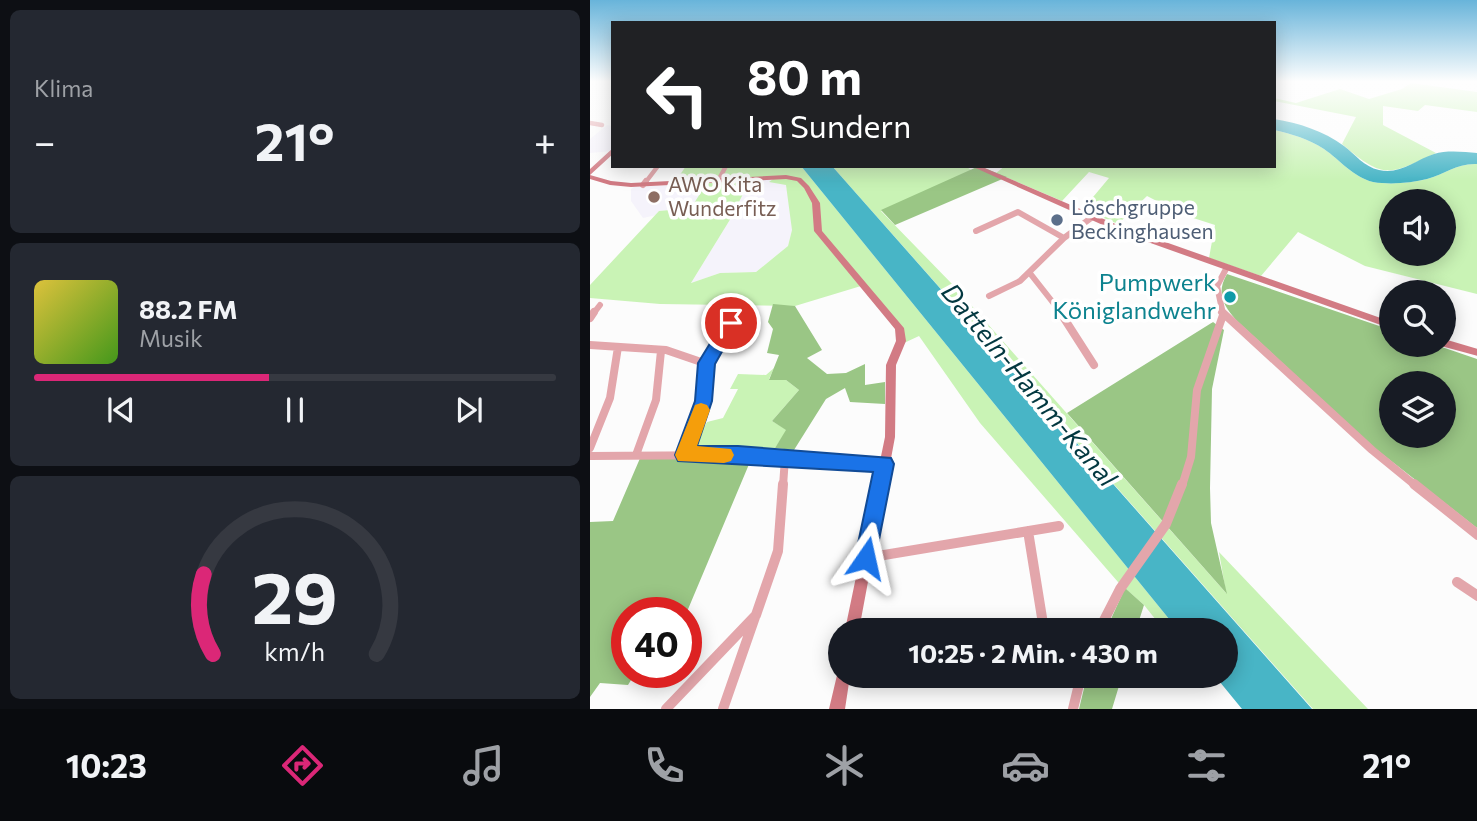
<!DOCTYPE html>
<html lang="de">
<meta charset="utf-8">
<style>
:root{--surface:#171b24;--page:#242831;--text:#f1f3f6;--muted:#9ea1a6;--line:#363941;--accent:#db2777}
body{margin:0;font-family:Commissioner,sans-serif;background:var(--page);color:var(--text);height:100vh;display:flex;flex-direction:column;font-size:26px;white-space:nowrap}
*{box-sizing:border-box;margin:0}
p{font-size:23px;color:var(--muted)}
.icon{flex:none;width:38px;height:38px;fill:none;stroke:currentColor;stroke-width:2;stroke-linecap:round;stroke-linejoin:round}
.map{position:relative;flex:1;overflow:hidden}
.details{display:flex;flex-direction:column;gap:10px;padding:10px;background:#0d0f14;width:590px}
.details>*{flex:none}
.hud{position:absolute;left:21px;top:21px;width:665px;height:147px;border-radius:0px;box-shadow:0 4px 18px #0003;background:#202124;color:#fff;overflow:hidden}
.buttons{position:absolute;left:789px;top:189px;display:grid;gap:14px}
.buttons a{display:grid;place-items:center;width:77px;height:77px;border-radius:50%;background:var(--surface);box-shadow:0 4px 18px #0003;font-size:35px}
.speed{position:absolute;left:21px;top:597px;display:flex;gap:14px;font-size:35px;font-weight:700;text-align:center}
.speed>*{display:grid;place-content:center;width:91px;height:91px;border-radius:50%;background:var(--surface);box-shadow:0 4px 18px #0003;line-height:1}
.speed .limit{border:10px solid #d22;background:#fff;color:#111}
.pin{position:absolute;display:grid;place-items:center;width:60px;height:60px;color:#fff;margin:-30px;border:4px solid #fff;border-radius:50%;box-shadow:0 2px 7px #0007}
.me{position:absolute;width:77px;margin:-38px;rotate:11deg;stroke-linejoin:round;filter:drop-shadow(0 0 5px #0008)}
.turn{display:flex;align-items:center;gap:24px;height:147px;padding:0 21px;font-size:32px}
.turn .icon{width:91px;height:91px;stroke-width:2.5}
.turn b{display:block;font-size:49px;line-height:60px}
.big{font-size:52px;font-weight:700;line-height:1.1}
.details .tile{flex:1;display:flex;flex-direction:column;justify-content:center;gap:10px;min-width:0;padding:0 24px;border-radius:10px;background:var(--page)}
.details .dial{align-items:center;gap:0}
.dial svg{height:182px;overflow:visible;fill:none;stroke:var(--line);stroke-width:7;stroke-linecap:round;text-anchor:middle}
.dial text{fill:var(--text);stroke:none}
.song{display:flex;align-items:center;gap:21px}
.cover{width:84px;height:84px;border-radius:10px;background:linear-gradient(135deg,hsl(50 70% 55%),hsl(100 70% 35%))}
.played{height:7px;border-radius:4px;background:linear-gradient(90deg,var(--accent) 45%,var(--line) 45%)}
.keys{display:flex;justify-content:space-around;direction:ltr}
.heat{display:flex;justify-content:space-between;align-items:center;font-size:38px;direction:ltr}
.trip{position:absolute;left:238px;top:618px;width:410px;height:70px;border-radius:35px;background:var(--surface);box-shadow:0 4px 18px #0003;font-weight:700;line-height:70px;text-align:center}
.tab-bar{display:flex;height:112px;justify-content:space-around;align-items:center;background:#090b0e;color:var(--muted)}
.tab-bar .icon{width:49px;height:49px}
.tab-bar .selected{color:var(--accent)}
.tab-bar b{font-size:32px;color:var(--text)}
main{display:flex;flex:1;min-height:0}
.map>svg:first-child{display:block}
</style>
<main>
<section class="details">
<div class="tile"><p>Klima</p>
<div class="heat"><a>−</a><b class="big">21°</b><a>+</a></div>
</div>
<div class="tile">
<div class="song"><i class="cover"></i><div><b>88.2 FM</b><p>Musik</p></div></div>
<div class="played"></div>
<div class="keys"><svg class="icon" aria-label="previous" viewBox="0 0 24 24"><path d="M18 5L8 12l10 7zM5 5v14"/></svg><svg class="icon" aria-label="pause" viewBox="0 0 24 24"><path d="M8 5v14M16 5v14"/></svg><svg class="icon" aria-label="next" viewBox="0 0 24 24"><path d="M6 5l10 7-10 7zM19 5v14"/></svg></div>
</div>
<div class="tile dial"><svg viewBox="0 0 100 80">
<path d="M14 69A42 42 0 1 1 86 69"/>
<path d="M14 69A42 42 0 0 1 10 34" stroke="#db2777"/>
<text x="50" y="56" font-size="32" font-weight="700">29</text>
<text x="50" y="72" font-size="11">km/h</text>
</svg></div>
</section>
<div class="map">
<svg width="888" height="709" viewBox="0 0 888 709">
<rect width="100%" height="100%" fill="#fcfcfc"/>
<path fill="#f5f3fb" d="M 17,125 L 23,126 L 23,151 L 0,153 L 0,139 Z
M 183,176 L 196,185 L 201,208 L 202,230 L 198,246 L 166,272 L 130,273 L 101,283 L 141,218 L 161,178 Z
M 83,185 L 79,192 L 113,190 L 101,208 L 70,211 L 67,215 L 53,218 L 41,201 L 41,189 L 44,187 Z"/>
<path fill="#c9f3b5" fill-rule="evenodd" d="M 821,83 L 887,92 L 887,112 L 835,105 L 828,111 L 793,106 L 793,125 L 846,153 C 798,176 793,179 752,144 L 766,117 L 684,101 L 684,98 L 706,103 L 750,89 L 779,99 L 812,89 Z
M 684,130 C 702,134 719,139 734,149 C 750,160 763,177 783,182 C 799,185 821,183 837,179 C 855,174 867,163 887,164 L 887,294 L 775,266 L 708,232 L 671,276 L 619,258 L 625,225 L 594,215 L 557,196 L 528,224 L 493,209 L 519,178 L 499,172 L 472,201 L 406,173 L 415,166 L 684,166 ZM 802,201 L 854,201 L 854,254 L 802,254 Z
M 96,166 L 211,166 L 588,630 L 574,630 L 554,605 L 528,582 L 390,423 L 329,336 L 314,343 L 304,327 L 271,286 L 205,306 L 70,304 L 0,298 L 0,285 L 69,211 L 101,208 L 118,181 L 85,182 ZM 161,178 L 183,179 L 179,182 L 196,185 L 202,230 L 198,246 L 166,272 L 130,273 L 101,283 L 141,218 Z
M 242,166 L 375,166 L 383,171 L 291,211 L 365,287 L 636,593 L 629,552 L 778,709 L 723,709 Z
M 184,368 L 179,379 L 196,380 L 209,390 L 182,421 L 197,430 L 185,448 L 126,458 L 97,458 L 117,422 L 133,418 L 148,389 L 140,389 L 148,374 L 176,375 Z"/>
<path fill="#9ac685" fill-rule="evenodd" d="M 389,166 L 417,177 L 305,225 L 291,210 Z
M 637,274 L 801,330 L 802,345 L 846,345 L 887,359 L 887,528 L 782,446 L 646,320 C 633,305 626,293 637,274 ZM 802,383 L 854,383 L 854,436 L 802,436 Z
M 183,304 L 205,306 L 232,350 L 217,358 L 237,374 L 256,373 L 275,364 L 275,385 L 295,382 L 295,404 L 260,402 L 255,388 L 236,399 L 204,450 L 185,448 L 196,430 L 182,421 L 209,390 L 196,380 L 179,380 L 189,355 L 177,353 L 183,329 L 178,322 Z
M 623,322 L 634,330 L 622,389 L 620,488 L 621,523 L 637,594 L 477,413 Z
M 165,450 L 96,614 L 37,612 L 37,672 L 46,672 L 38,685 L 10,683 L 0,697 L 0,522 L 23,521 L 51,456 L 126,458 Z
M 535,588 L 554,605 L 546,630 L 516,630 Z
M 497,676 L 532,676 L 522,709 L 489,709 Z"/>
<path fill="#48b5c6" d="M 684,119 C 709,123 734,131 754,146 C 765,154 774,167 789,170 C 810,175 825,160 844,154 C 857,150 874,152 887,153 L 887,164 C 867,163 855,174 837,179 C 821,183 800,185 783,182 C 763,177 750,160 734,149 C 719,139 702,134 684,130 Z
M 211,166 L 242,166 L 722,709 L 652,709 L 625,676 L 635,676 L 635,630 L 588,630 Z"/>
<g fill="none" stroke-linecap="round" stroke-linejoin="round">
<path stroke="#e3a6ab" stroke-width="4.5" d="M 0,123 L 12,125
M 128,181 L 136,166
M 55,183 L 68,166"/>
<path stroke="#e3a6ab" stroke-width="6" d="M 53,185 L 56,181
M 386,231 L 428,212 L 474,238
M 439,272 L 472,314
M 399,296 L 430,281 L 474,238 L 501,218
M 3,314 L 10,305
M 145,314 L 148,309
M 633,314 L 627,286 L 636,269"/>
<path stroke="#e3a6ab" stroke-width="8" d="M 470,312 L 504,365
M 632,312 L 782,450 L 826,486
M 0,318 L 4,312
M 0,345 L 76,350 L 117,364 L 114,401 L 94,455
M 117,364 L 146,312
M 0,448 L 20,398 L 28,347
M 46,455 L 66,400 L 71,351
M 0,456 L 148,455 L 295,464
M 193,486 L 195,458
M 592,486 L 601,457 L 607,390 L 633,315"/>
<path stroke="#e3a6ab" stroke-width="10" d="M 824,484 L 888,535
M 438,531 L 454,630
M 276,558 L 469,526
M 867,582 L 888,596
M 509,630 L 530,589 L 576,524 L 592,484
M 76,709 L 166,615 L 188,551 L 193,484
M 133,709 L 165,617
M 483,709 L 491,676"/>
<path fill="#d27b84" fill-rule="evenodd" d="M 23,148 L 23,154 L 0,175 L 21,181 L 41,183 L 196,175 L 211,178 L 219,186 L 230,203 L 232,231 L 314,328 L 316,341 L 306,365 L 305,437 L 269,630 L 255,630 L 295,437 L 296,365 L 306,341 L 305,329 L 224,231 L 222,203 L 214,188 L 207,181 L 196,179 L 41,187 L 20,185 L 0,179 L 0,169 Z
M 381,166 L 390,166 L 530,226 L 802,322 L 802,329 L 524,230 Z
M 854,339 L 888,349 L 888,356 L 851,346 L 854,345 Z
M 250,670 L 250,676 L 260,676 L 255,709 L 239,709 L 248,671 Z"/>
</g>
<linearGradient id="sky" x2="0" y2="1"><stop stop-color="#68b4da"/><stop offset="0.45" stop-color="#fefefe"/><stop offset="1" stop-color="#fefefe" stop-opacity="0"/></linearGradient>
<rect width="888" height="181" fill="url(#sky)"/>
<path fill="#1a73e8" stroke="#114b97" stroke-width="2" d="M 141,318 L 148,323 L 125,364 L 122,401 L 107,446 L 148,446 L 301,458 L 304,464 L 284,565 L 276,569 L 268,565 L 265,558 L 283,472 L 88,461 L 85,455 L 105,401 L 108,363 L 135,319 Z"/>
<path fill="#f59e0b" d="M 111,403 L 117,405 L 120,410 L 107,446 L 141,449 L 144,455 L 141,461 L 134,463 L 88,461 L 85,455 L 105,405 Z"/>
<circle fill="#8d6e63" stroke="#fff" stroke-width="2.5" cx="64" cy="197" r="7"/>
<circle fill="#5c6f8a" stroke="#fff" stroke-width="2.5" cx="467" cy="220" r="7"/>
<circle fill="#0f9aa8" stroke="#fff" stroke-width="2.5" cx="640" cy="297" r="7"/>
<g text-anchor="middle" stroke-width="7" stroke-linejoin="round" paint-order="stroke">
<g font-size="21" fill="#785e54" stroke="#fff" text-anchor="start">
<text x="78" y="192">AWO Kita<tspan x="78" dy="24">Wunderfitz</tspan></text>
</g>
<g font-size="21" fill="#4e5e75" stroke="#fff" text-anchor="start">
<text x="481" y="215">Löschgruppe<tspan x="481" dy="24">Beckinghausen</tspan></text>
</g>
<g font-size="24" fill="#0d838f" stroke="#fff" text-anchor="end">
<text x="626" y="291">Pumpwerk<tspan x="626" dy="28">Königlandwehr</tspan></text>
</g>
<g font-size="26" font-style="italic" fill="#033840" stroke="#fff">
<text transform="translate(439 385) rotate(50)" y="9">Datteln-Hamm-Kanal</text>
</g>
</g>
</svg>
<div class="buttons">
<a><svg class="icon" aria-label="sound" viewBox="0 0 24 24"><path d="M4 9h4l5-4v14l-5-4H4zM17 9q2 3 0 6"/></svg></a>
<a><svg class="icon" aria-label="search" viewBox="0 0 24 24"><circle cx="10" cy="10" r="6"/><path d="M15 15l6 6"/></svg></a>
<a><svg class="icon" aria-label="layers" viewBox="0 0 24 24"><path d="M12 4l9 5-9 5-9-5zM3 14l9 5 9-5"/></svg></a>
</div>
<div class="speed"><div class="limit">40</div></div>
<div class="pin" style="left:141px;top:323px;background:#d93025"><svg class="icon" aria-label="arrive" viewBox="0 0 24 24"><path d="M6 21V4h12l-3 4 3 4H6"/></svg></div>
<svg class="me" style="left:276px;top:558px" viewBox="-20 -20 40 40"><path d="M0-17L14 15 0 8-14 15z" fill="#1a73e8" stroke="#fff" stroke-width="4"/></svg>
<div class="trip">10:25 · 2 Min. · 430 m</div>
<div class="hud">
<div class="turn"><svg class="icon" aria-label="left" viewBox="0 0 24 24"><path d="M17 20v-9H6M10 6l-5 5 5 5"/></svg><div><b>80 m</b>Im Sundern</div></div>
</div>
</div>
</main>
<nav class="tab-bar">
<b>10:23</b>
<svg class="icon selected" aria-label="directions" viewBox="0 0 24 24"><path d="M12 3l9 9-9 9-9-9zM9 14v-3h6M13 9l2 2-2 2"/></svg>
<svg class="icon" aria-label="music" viewBox="0 0 24 24"><path d="M9 18V5l10-2v13"/><circle cx="6" cy="18" r="3"/><circle cx="16" cy="16" r="3"/></svg>
<svg class="icon" aria-label="phone" viewBox="0 0 24 24"><path d="M5 4h4l2 5-3 2q2 4 5 5l2-3 5 2v4C11 20 4 13 5 4z"/></svg>
<svg class="icon" aria-label="climate" viewBox="0 0 24 24"><path d="M12 3v18M4 7l16 10M4 17L20 7"/></svg>
<svg class="icon" aria-label="car" viewBox="0 0 24 24"><path d="M5 17H2v-5l4-1 3-4h7l3 4 3 1v5h-3M9 17h6M6 11h13"/><circle cx="7" cy="17" r="2"/><circle cx="17" cy="17" r="2"/></svg>
<svg class="icon" aria-label="filters" viewBox="0 0 24 24"><path d="M4 7h16M4 17h16"/><circle cx="9" cy="7" r="2"/><circle cx="15" cy="17" r="2"/></svg>
<b>21°</b>
</nav>
